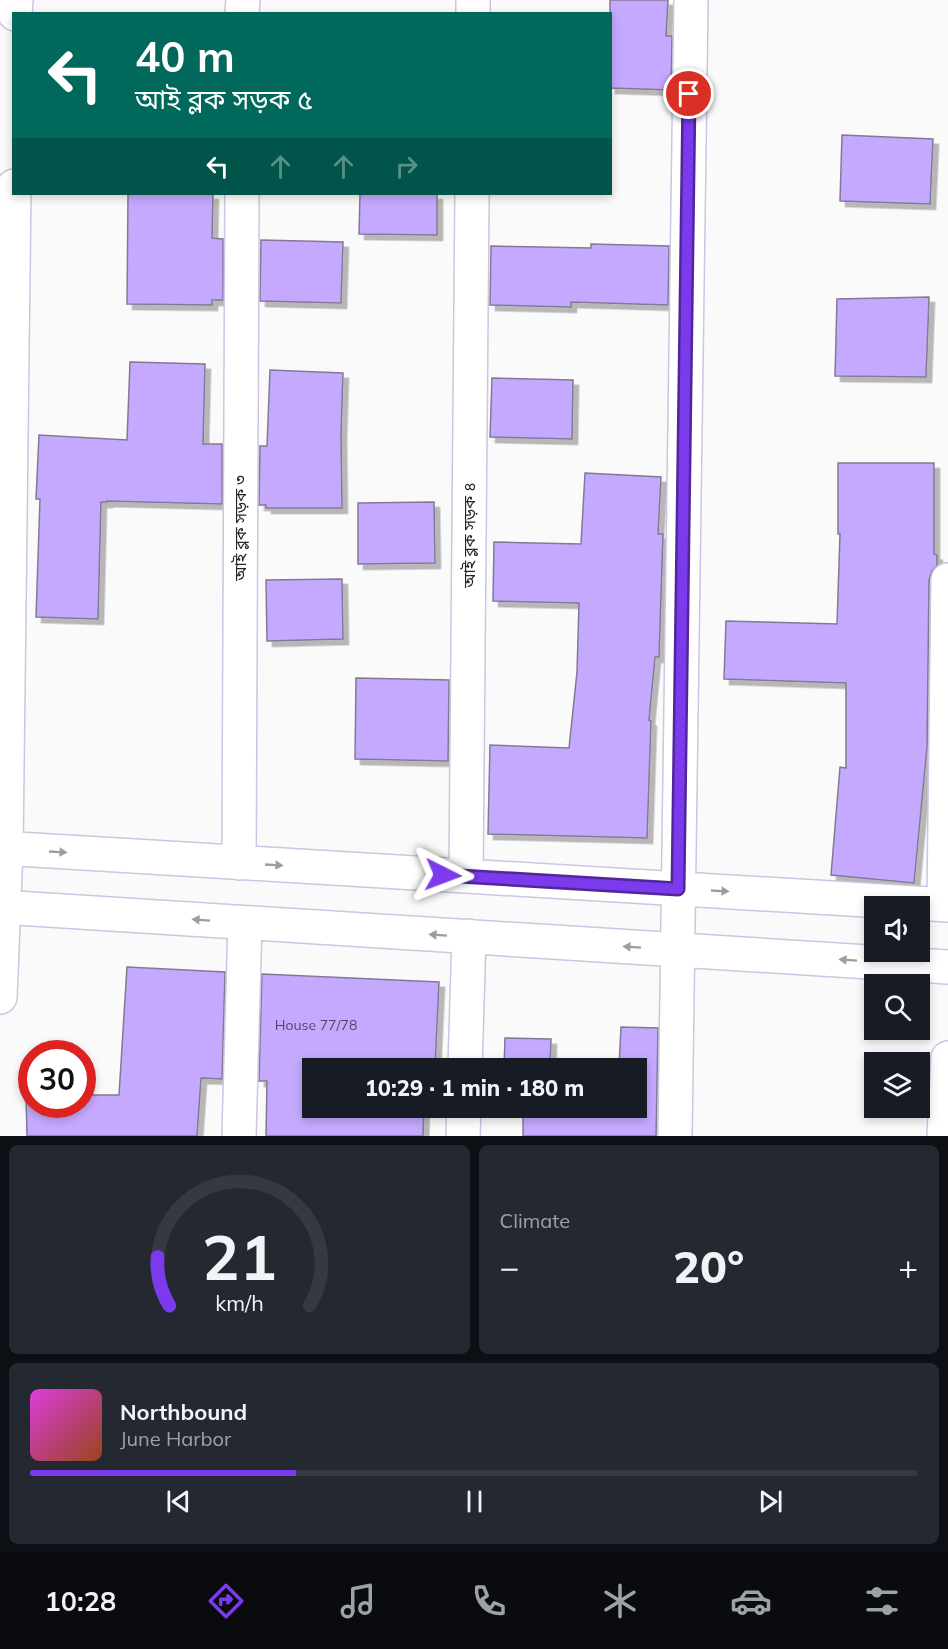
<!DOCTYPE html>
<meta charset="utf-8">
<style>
:root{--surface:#171b24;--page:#242831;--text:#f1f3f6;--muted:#9ea1a6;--line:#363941;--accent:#7c3aed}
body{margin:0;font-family:Mulish,"Noto Sans Bengali",sans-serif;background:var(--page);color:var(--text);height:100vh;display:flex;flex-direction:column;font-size:22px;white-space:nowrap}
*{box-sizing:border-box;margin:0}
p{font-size:20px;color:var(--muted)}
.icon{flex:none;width:33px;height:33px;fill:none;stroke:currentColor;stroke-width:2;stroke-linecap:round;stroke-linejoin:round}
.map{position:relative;height:1136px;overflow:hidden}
.panel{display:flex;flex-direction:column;gap:9px;padding:9px;background:#0d0f14;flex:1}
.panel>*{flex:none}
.top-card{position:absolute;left:12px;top:12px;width:600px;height:183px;border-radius:0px;box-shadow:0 3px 9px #0003;background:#00695c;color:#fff;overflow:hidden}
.fabs{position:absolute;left:864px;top:896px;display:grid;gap:12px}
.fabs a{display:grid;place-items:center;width:66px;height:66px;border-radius:0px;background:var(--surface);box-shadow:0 3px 9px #0003;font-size:30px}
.speed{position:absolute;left:18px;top:1040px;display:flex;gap:12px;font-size:30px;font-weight:700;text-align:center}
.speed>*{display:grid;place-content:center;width:78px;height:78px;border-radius:50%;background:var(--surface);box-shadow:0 3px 9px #0003;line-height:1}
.speed .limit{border:9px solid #d22;background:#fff;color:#111}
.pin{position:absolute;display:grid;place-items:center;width:51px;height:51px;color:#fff;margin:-26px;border:3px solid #fff;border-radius:50%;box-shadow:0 2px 6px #0007}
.me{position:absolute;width:66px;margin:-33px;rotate:93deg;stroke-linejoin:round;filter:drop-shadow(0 0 4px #0008)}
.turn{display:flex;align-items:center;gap:21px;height:126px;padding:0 24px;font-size:27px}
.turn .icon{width:78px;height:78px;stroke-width:2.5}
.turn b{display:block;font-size:42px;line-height:51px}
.lanes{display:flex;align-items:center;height:57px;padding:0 24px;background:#0003;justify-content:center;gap:30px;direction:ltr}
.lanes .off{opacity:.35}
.big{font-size:45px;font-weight:800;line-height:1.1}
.panel .widget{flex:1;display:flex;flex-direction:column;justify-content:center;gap:9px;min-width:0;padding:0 21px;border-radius:9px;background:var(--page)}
.panel .dial{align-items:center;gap:0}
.dial svg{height:156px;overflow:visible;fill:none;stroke:var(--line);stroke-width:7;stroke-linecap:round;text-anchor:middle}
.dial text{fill:var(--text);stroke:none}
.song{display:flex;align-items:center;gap:18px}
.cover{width:72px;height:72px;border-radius:9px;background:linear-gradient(135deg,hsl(300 70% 55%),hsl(20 70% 35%))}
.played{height:6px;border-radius:3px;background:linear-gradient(90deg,var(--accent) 30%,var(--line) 30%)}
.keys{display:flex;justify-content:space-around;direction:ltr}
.heat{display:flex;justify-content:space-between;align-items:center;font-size:33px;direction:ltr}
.panel .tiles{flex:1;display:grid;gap:9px;grid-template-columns:1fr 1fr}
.widget:last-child{grid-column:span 2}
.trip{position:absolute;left:302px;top:1058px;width:345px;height:60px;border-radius:0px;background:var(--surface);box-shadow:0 3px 9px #0003;font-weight:800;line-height:60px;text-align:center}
.tab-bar{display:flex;height:96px;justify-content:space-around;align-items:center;background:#090b0e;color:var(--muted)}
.tab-bar .icon{width:42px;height:42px}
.tab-bar .active{color:var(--accent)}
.tab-bar b{font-size:27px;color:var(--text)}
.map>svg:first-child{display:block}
</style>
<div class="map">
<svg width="948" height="1136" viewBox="0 0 948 1136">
<defs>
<filter id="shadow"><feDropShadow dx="5.5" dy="5.5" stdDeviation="0" flood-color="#0004"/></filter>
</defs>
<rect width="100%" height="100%" fill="#fafafa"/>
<path fill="#c5a9fe" stroke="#827a95" stroke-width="1.5" filter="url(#shadow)" d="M 610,0 L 668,0 L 666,36 L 672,36 L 671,90 L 610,88 Z
M 842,135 L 933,139 L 930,204 L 840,201 Z
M 128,194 L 213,194 L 212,238 L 223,239 L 223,300 L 212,300 L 212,305 L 127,304 Z
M 360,194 L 437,194 L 437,235 L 359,234 Z
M 261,240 L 343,242 L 341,303 L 260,301 Z
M 591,244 L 669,246 L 668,305 L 571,302 L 571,307 L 490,305 L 491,246 L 591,248 Z
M 929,297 L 926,377 L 835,376 L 837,299 Z
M 130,362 L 205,364 L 203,444 L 222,444 L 222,504 L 107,501 L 107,502 L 101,502 L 98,619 L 36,617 L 40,499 L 36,499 L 39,435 L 127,440 Z
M 270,370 L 343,373 L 341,434 L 342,508 L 266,508 L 266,505 L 259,505 L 260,446 L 267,446 Z
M 492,378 L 573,380 L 572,439 L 490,437 Z
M 838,463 L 934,463 L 934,554 L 937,555 L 937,566 L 932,571 L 929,580 L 927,747 L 914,883 L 831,875 L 840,767 L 846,768 L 846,683 L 724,679 L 726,621 L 837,624 L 840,534 L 838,534 Z
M 585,473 L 661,477 L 658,534 L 663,534 L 659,657 L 655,657 L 649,720 L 651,721 L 647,838 L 488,834 L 490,745 L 569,748 L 577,672 L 579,603 L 493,601 L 494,542 L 581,544 Z
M 434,502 L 435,563 L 358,564 L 358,503 Z
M 342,579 L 343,639 L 267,641 L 266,580 Z
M 356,678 L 449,680 L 448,761 L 355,759 Z
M 127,967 L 225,972 L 222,1079 L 201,1078 L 197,1136 L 27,1136 L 26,1095 L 32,1095 L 32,1104 L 82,1104 L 82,1095 L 119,1095 Z
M 262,974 L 439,982 L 435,1068 L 312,1068 L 312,1107 L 424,1107 L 423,1136 L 266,1136 L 267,1081 L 259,1081 Z
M 621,1027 L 658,1028 L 656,1136 L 523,1136 L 523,1107 L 636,1107 L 636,1068 L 619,1068 Z
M 505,1038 L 551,1039 L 550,1068 L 504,1068 Z"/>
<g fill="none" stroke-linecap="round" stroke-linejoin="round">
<defs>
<path id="minor" d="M 15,14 L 16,0
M 242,14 L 243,0
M 473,14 L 473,0
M 0,848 L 948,905
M 239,863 L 242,194
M 466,876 L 472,194
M 944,904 L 948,580
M 0,907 L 948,967
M 0,997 L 6,849 L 14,186
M 465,1068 L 469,936
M 239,1136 L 245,923
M 463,1136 L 464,1107
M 675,1136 L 691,0
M 944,1136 L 948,1058"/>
</defs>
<use href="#minor" stroke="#cdc5e1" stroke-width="36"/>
<use href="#minor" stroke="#fff" stroke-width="33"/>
</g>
<defs><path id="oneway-solid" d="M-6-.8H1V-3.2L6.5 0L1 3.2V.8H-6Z" transform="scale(1.5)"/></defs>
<g fill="#9e9ca1">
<use href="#oneway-solid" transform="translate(58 852) rotate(3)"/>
<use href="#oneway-solid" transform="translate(274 865) rotate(3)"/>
<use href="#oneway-solid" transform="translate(720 891) rotate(3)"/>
<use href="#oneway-solid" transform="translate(201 920) rotate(-176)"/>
<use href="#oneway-solid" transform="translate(438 935) rotate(-176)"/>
<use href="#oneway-solid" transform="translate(632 947) rotate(-176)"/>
<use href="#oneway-solid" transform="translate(848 960) rotate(-176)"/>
</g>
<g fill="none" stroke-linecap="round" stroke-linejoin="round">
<defs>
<path id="route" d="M 443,875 L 678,889 L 689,94"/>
</defs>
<use href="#route" stroke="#51269a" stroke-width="15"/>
<use href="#route" stroke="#7c3aed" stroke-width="10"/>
</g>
<g text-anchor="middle" stroke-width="6" stroke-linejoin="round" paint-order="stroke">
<g font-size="14" fill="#4e4563">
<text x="316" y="1030">House 77/78</text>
</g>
<g font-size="16" fill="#27242f" stroke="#fff">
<text transform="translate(240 528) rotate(-90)" y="6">আই ব্লক সড়ক ৩</text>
<text transform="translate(469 535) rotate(-90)" y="6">আই ব্লক সড়ক ৪</text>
</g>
</g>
</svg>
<div class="fabs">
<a><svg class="icon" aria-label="sound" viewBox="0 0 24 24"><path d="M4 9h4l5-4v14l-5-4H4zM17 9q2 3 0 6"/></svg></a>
<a><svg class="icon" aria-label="search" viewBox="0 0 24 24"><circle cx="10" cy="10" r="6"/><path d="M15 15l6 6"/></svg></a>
<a><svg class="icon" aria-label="layers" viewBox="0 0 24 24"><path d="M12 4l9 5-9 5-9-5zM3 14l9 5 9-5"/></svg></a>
</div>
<div class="speed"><div class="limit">30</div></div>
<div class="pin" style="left:689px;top:94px;background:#d93025"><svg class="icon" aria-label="arrive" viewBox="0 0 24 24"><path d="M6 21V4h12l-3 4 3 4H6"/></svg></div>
<svg class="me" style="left:443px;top:875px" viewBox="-20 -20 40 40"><path d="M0-17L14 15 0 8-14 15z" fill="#7c3aed" stroke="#fff" stroke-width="4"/></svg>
<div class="trip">10:29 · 1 min · 180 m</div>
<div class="top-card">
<div class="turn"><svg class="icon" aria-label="left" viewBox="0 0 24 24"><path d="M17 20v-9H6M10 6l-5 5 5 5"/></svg><div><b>40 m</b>আই ব্লক সড়ক ৫</div></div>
<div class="lanes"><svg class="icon" aria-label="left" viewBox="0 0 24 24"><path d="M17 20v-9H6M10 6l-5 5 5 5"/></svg><svg class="icon off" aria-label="ahead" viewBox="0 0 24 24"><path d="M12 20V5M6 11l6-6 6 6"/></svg><svg class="icon off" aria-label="ahead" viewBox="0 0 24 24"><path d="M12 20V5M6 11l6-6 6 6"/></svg><svg class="icon off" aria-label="right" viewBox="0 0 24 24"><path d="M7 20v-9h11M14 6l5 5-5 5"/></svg></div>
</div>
</div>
<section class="panel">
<div class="tiles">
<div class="widget dial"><svg viewBox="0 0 100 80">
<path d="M14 69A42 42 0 1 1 86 69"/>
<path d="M14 69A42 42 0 0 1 8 44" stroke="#7c3aed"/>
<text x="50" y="56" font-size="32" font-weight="700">21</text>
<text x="50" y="72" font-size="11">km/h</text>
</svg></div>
<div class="widget"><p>Climate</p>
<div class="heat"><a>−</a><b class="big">20°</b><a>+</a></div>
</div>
<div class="widget">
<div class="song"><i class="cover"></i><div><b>Northbound</b><p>June Harbor</p></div></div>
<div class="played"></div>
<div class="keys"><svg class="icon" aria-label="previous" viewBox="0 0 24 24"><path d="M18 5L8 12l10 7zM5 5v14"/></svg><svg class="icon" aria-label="pause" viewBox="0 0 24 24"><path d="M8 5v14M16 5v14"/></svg><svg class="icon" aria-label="next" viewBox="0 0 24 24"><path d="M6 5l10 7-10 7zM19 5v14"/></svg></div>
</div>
</div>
</section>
<nav class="tab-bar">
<b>10:28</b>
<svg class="icon active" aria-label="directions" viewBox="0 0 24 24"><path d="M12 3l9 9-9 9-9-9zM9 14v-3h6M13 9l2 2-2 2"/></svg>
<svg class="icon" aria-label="music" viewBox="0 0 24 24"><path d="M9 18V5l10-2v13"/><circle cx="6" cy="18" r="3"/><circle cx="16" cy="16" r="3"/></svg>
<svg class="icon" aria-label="phone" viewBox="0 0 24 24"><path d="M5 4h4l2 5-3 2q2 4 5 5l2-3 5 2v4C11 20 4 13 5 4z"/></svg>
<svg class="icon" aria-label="climate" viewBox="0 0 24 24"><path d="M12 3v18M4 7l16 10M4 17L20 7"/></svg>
<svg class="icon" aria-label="car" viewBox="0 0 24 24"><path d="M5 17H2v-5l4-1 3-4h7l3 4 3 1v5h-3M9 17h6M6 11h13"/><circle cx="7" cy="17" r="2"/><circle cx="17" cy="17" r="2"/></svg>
<svg class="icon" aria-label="filters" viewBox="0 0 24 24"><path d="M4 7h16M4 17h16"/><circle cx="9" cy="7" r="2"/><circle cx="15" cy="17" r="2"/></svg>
</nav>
